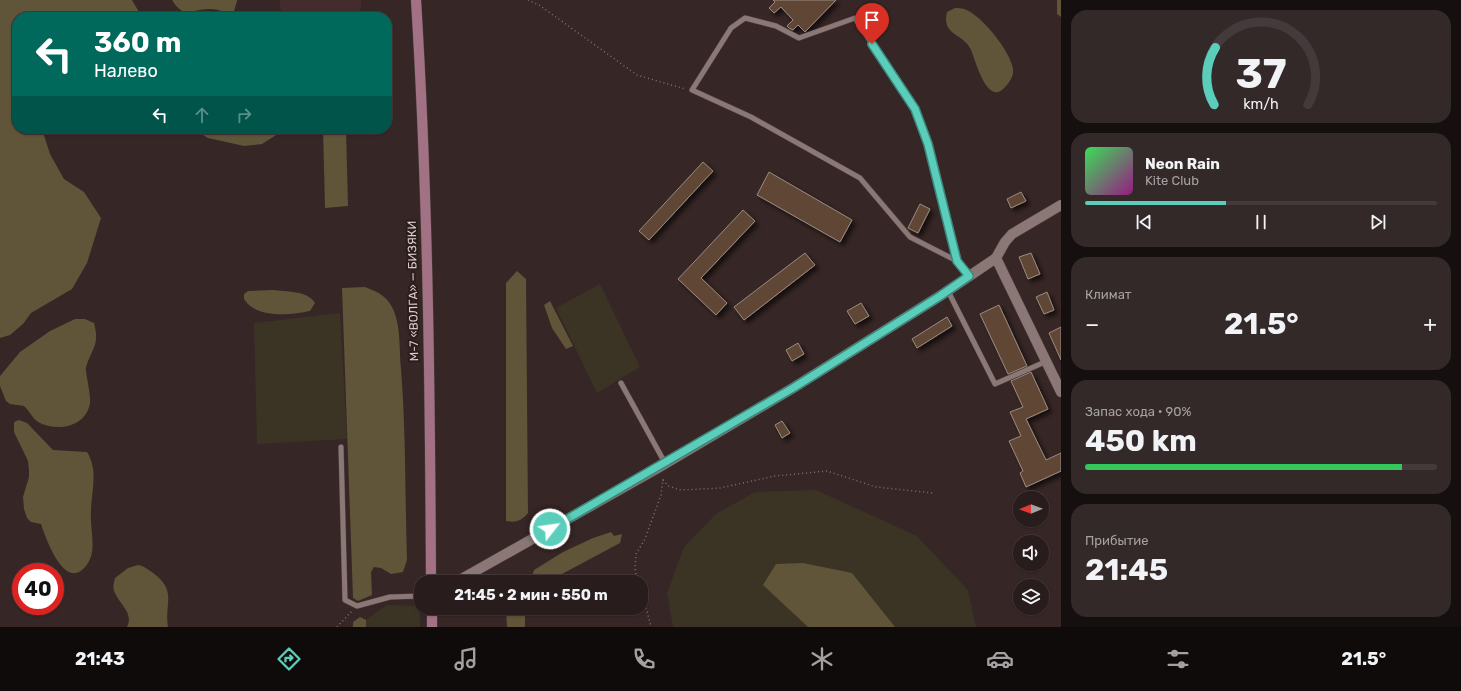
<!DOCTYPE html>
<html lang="ru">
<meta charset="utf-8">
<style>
:root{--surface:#281c1c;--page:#342929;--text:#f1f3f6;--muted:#a5a1a3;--line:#443a3b;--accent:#5bcebb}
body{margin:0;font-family:Rubik,sans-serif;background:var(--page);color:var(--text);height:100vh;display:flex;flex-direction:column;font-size:15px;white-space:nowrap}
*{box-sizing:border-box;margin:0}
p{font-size:13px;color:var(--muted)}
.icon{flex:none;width:22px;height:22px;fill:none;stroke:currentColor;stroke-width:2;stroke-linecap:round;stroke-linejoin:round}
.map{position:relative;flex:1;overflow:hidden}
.details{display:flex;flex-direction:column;gap:10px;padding:10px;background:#160f0f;width:400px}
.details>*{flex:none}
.top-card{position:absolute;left:12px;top:12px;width:380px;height:122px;border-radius:16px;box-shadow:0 1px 3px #0004,0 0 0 1px var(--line);background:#00695c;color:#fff;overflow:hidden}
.needle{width:26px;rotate:269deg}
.fabs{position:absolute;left:1013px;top:491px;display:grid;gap:8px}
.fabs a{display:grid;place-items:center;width:36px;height:36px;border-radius:50%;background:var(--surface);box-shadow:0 1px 3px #0004,0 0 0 1px var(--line);font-size:20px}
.speed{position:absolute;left:12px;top:563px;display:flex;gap:8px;font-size:20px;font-weight:700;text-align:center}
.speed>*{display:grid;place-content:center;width:52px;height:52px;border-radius:50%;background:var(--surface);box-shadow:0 1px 3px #0004,0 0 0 1px var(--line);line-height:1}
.speed .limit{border:6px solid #d22;background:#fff;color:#111}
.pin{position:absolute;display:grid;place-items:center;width:34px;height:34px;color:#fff;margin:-41px -17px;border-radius:50% 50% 50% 0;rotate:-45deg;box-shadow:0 0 4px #0007}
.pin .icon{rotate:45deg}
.me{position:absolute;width:44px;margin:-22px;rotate:60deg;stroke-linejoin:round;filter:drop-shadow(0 0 3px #0008)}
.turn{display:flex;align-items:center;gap:14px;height:84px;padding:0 16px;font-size:18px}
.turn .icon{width:52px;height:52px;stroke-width:2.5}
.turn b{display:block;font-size:28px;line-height:34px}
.lanes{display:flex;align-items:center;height:38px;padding:0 16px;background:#0003;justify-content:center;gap:20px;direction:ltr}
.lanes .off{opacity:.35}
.big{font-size:30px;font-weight:700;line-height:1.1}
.details .card{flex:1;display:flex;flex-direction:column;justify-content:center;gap:6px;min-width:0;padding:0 14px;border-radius:16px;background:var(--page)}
.details .dial{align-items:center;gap:0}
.dial svg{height:104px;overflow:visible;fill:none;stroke:var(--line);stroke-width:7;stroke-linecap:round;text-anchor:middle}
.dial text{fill:var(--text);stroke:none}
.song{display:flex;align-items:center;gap:12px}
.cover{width:48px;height:48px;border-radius:6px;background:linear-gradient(135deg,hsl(130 70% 55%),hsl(310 70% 35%))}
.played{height:4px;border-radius:2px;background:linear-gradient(90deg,var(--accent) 40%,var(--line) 40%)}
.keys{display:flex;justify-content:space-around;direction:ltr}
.heat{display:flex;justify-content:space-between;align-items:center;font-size:22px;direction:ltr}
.charge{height:6px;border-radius:3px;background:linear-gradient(90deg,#34c759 90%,var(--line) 0)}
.trip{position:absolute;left:414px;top:575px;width:234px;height:40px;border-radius:16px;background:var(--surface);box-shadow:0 1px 3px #0004,0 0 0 1px var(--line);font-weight:700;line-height:40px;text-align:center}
.menu{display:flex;height:64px;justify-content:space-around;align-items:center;background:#100b0b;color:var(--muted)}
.menu .icon{width:28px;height:28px}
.menu .active{color:var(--accent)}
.menu b{font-size:18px;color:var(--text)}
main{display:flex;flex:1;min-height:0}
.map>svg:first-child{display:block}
</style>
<main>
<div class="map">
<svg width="1061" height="627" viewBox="0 0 1061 627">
<defs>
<filter id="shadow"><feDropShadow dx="3.5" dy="3.5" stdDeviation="2" flood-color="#0009"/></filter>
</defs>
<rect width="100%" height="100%" fill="#362625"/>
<path fill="#442c2c" d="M 280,0 L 361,0 L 361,6 L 357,17 L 285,17 L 280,7 Z"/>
<path fill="#3b3425" d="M 600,284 L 640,367 L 597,393 L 556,308 Z
M 340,313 L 347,439 L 257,444 L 254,323 Z
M 816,490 L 917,536 L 968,590 L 976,627 L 673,627 L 667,593 L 684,547 L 716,514 L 755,492 Z
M 387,605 L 420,606 L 420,627 L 366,627 L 366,620 Z"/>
<path fill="#605439" d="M 0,0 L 132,0 L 142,17 L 17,17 L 17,49 L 13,52 L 17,72 L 17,129 L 42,129 L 50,154 L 64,179 L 84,192 L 101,218 L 87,263 L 72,289 L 31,313 L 23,324 L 10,335 L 0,338 Z
M 172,0 L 237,0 L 237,1 L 234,11 L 229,13 C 224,12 217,9 211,9 C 192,8 185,21 172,0 Z
M 1057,0 L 1061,0 L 1061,17 L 1057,14 Z
M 955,8 C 958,8 962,8 964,9 C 981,14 1011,52 1013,69 C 1014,76 1010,81 1006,86 C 988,109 976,62 971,50 C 964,33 941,36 947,12 Z
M 192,129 L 281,129 L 281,132 L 262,144 L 244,146 L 208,138 Z
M 323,129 L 346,129 L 348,206 L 325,208 Z
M 517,271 L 526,279 L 528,513 C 521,521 516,523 506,521 L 506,283 Z
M 365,287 C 379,292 388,297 394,311 C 401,329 399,350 401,369 C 406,432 405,496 407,560 L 403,572 L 391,574 L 381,568 L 374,567 L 371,572 L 372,595 L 358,601 L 353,598 L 342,288 Z
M 273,290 C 285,292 308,290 315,303 L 310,311 C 291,315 256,319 244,299 L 244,294 L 248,291 Z
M 550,301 L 573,346 L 566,349 L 552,328 L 544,305 Z
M 75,319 L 85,319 L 94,323 C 100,345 92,348 86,367 C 85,372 91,393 90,403 C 86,428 56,432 38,422 C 32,418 29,410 24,406 L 10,404 L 6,401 L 0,386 L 0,376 L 20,352 L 50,331 Z
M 19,420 L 27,423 L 53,450 L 87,452 C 99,471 91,492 91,512 C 90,525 94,539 92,552 C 91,559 87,566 82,570 C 62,586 45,536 41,524 L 31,522 L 27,518 L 24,509 L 23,497 L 29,477 L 29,471 L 28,461 L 14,432 L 14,422 Z
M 611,532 L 614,536 L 622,534 L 620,543 L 547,582 L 530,582 L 534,570 L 563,552 L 593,538 Z
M 803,563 L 852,573 L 895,627 L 808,627 L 763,585 L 776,564 Z
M 138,565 C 144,566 147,569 152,572 C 178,591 164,603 168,627 L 127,627 C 134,613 120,605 115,593 C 112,588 114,583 115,578 L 128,568 Z
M 506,608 L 525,608 L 525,627 L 507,627 Z
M 360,617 L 366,620 L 366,627 L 353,627 L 353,622 Z"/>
<path fill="#604736" stroke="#9a8a80" filter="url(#shadow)" d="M 773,0 L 836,0 L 805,32 L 798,25 L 793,30 L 789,28 L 787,26 L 793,20 L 781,7 L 774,13 L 769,8 L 775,2 Z
M 703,162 L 713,171 L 649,240 L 639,231 Z
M 769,172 L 852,220 L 840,242 L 757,195 Z
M 1021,192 L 1026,201 L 1011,208 L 1007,199 Z
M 920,204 L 930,209 L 918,233 L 908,228 Z
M 743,210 L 755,221 L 701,278 L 727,303 L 716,315 L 678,279 Z
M 805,253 L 815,265 L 744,320 L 734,307 Z
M 1031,253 L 1040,274 L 1028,279 L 1019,257 Z
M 1047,292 L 1054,310 L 1044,314 L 1036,297 Z
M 861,303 L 869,316 L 855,324 L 847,311 Z
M 999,305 L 1027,366 L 1008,374 L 980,314 Z
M 947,317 L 952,326 L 917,348 L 912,339 Z
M 1061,327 L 1061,360 L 1049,333 Z
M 798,343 L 804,354 L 792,361 L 786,350 Z
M 1031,372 L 1048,409 L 1026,419 L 1046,460 L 1061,453 L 1061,471 L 1026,487 L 1020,473 L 1023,471 L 1009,441 L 1021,436 L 1010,412 L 1023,407 L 1011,381 Z
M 782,421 L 790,433 L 782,438 L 775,425 Z"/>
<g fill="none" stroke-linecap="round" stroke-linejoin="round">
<defs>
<path id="service" d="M 957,261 L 928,144 L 915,109 L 855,18 L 799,38 L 776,26 L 745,18 L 731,28 L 692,90 L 751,117 L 860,178 L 910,237 L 957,261 L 969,276
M 948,291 L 995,384 L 1047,361
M 621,383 L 665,463
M 341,447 L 345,600 L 357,606 L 390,597 L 421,596"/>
<path id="tertiary" d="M 996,258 L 1061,392
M 456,582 L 658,468 L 793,388 L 940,296 L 996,258 L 1005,242 L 1012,234 L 1061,205"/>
<path id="secondary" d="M 416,0 C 428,194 430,388 431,582
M 432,608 L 432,627"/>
</defs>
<use href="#service" stroke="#4e4140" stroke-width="6"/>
<use href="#tertiary" stroke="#4e4140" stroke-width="11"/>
<use href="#secondary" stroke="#4e4140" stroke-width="11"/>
<path stroke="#7f7271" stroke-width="1.5" stroke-dasharray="1 3" stroke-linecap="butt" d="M 528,0 L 539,5 L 637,75 L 685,89
M 663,480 L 668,486 L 681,490 L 720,488 L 775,476 L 827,471 L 876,487 L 933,493
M 637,582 L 635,567 L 636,554 L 645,539 L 661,495 L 663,479
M 641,597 L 647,611 L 651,627
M 337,627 L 352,611"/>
<use href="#service" stroke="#8a7776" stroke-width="5"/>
<use href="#tertiary" stroke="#8a7776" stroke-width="10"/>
<use href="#secondary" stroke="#a27183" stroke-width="10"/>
</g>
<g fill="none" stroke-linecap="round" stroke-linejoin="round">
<defs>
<path id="route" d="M 550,529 L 793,388 L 940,296 L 969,276 L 957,261 L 928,144 L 915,109 L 872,44"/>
</defs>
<use href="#route" stroke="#3b867a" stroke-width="10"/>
<use href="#route" stroke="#5bcebb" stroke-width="7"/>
</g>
<g text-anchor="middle" stroke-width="4" stroke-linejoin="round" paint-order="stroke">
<g font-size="12" fill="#d9cfce" stroke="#2c1c1c">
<text transform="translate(413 291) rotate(-91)" y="4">М-7 «ВОЛГА» — БИЗЯКИ</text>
</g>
</g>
</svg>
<div class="fabs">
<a><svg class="needle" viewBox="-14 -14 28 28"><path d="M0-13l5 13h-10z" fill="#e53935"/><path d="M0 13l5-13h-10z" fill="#a5a1a3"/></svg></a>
<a><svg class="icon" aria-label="sound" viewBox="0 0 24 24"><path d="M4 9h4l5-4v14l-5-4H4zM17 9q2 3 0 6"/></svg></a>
<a><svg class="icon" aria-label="layers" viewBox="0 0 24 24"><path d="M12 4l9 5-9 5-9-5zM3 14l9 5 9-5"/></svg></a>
</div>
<div class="speed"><div class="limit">40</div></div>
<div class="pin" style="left:872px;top:44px;background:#d93025"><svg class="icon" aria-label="arrive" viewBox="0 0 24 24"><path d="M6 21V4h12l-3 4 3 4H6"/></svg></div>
<svg class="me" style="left:550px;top:529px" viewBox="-20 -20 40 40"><circle r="17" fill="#5bcebb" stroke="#fff" stroke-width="3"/><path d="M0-11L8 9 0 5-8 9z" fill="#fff"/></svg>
<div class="trip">21:45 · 2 мин · 550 m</div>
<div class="top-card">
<div class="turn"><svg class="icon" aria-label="left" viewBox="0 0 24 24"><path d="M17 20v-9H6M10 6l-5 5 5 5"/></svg><div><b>360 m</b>Налево</div></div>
<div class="lanes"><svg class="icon" aria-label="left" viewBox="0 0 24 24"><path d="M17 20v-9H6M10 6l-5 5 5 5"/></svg><svg class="icon off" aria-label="ahead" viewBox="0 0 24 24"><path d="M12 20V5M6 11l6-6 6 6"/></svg><svg class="icon off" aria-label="right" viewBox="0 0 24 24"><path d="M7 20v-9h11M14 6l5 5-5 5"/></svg></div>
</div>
</div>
<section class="details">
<div class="card dial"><svg viewBox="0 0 100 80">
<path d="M14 69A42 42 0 1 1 86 69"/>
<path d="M14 69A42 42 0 0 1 15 25" stroke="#5bcebb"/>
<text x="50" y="56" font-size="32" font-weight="700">37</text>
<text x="50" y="72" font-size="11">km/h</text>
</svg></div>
<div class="card">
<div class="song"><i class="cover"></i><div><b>Neon Rain</b><p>Kite Club</p></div></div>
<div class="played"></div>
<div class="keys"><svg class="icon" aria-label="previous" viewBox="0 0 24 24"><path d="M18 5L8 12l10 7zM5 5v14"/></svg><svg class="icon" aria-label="pause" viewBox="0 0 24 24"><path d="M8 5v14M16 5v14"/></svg><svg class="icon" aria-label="next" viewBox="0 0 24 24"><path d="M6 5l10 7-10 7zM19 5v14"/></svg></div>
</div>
<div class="card"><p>Климат</p>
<div class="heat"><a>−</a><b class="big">21.5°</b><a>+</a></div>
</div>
<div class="card"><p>Запас хода · 90%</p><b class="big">450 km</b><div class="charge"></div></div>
<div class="card"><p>Прибытие</p><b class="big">21:45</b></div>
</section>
</main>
<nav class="menu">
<b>21:43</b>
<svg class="icon active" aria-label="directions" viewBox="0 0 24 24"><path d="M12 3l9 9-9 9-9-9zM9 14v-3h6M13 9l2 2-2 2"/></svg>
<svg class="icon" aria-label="music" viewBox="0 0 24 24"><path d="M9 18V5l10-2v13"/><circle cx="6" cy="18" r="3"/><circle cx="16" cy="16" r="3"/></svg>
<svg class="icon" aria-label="phone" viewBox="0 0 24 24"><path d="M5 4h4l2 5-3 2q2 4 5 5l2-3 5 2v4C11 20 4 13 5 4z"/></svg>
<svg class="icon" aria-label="climate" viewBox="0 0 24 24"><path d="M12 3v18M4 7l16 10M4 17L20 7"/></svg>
<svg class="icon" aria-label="car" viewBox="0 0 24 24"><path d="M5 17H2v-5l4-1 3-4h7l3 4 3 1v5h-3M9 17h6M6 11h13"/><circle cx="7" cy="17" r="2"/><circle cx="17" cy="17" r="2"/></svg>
<svg class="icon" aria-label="filters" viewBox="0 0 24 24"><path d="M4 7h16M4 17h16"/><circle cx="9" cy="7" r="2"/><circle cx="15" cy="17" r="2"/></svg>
<b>21.5°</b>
</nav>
